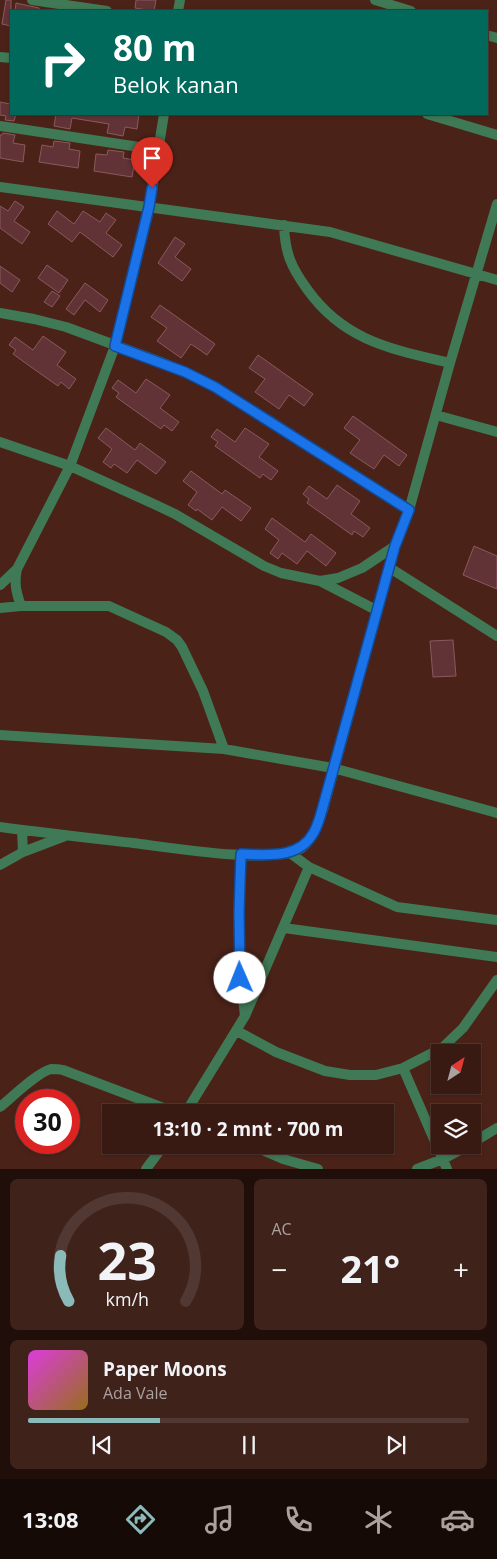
<!DOCTYPE html>
<html lang="id">
<meta charset="utf-8">
<style>
:root{--surface:#381a12;--page:#3f231b;--text:#f1f3f6;--muted:#aba19f;--line:#523832;--accent:#8bbbb9}
body{margin:0;font-family:"Open Sans",sans-serif;background:var(--page);color:var(--text);height:100vh;display:flex;flex-direction:column;font-size:19px;white-space:nowrap}
*{box-sizing:border-box;margin:0}
p{font-size:16px;color:var(--muted)}
.icon{flex:none;width:28px;height:28px;fill:none;stroke:currentColor;stroke-width:2;stroke-linecap:round;stroke-linejoin:round}
.map{position:relative;height:1169px;overflow:hidden}
.drawer{display:flex;flex-direction:column;gap:10px;padding:10px;background:#1f0e0a;flex:1}
.drawer>*{flex:none}
.guide{position:absolute;left:10px;top:10px;width:478px;height:105px;border-radius:0px;box-shadow:0 1px 4px #0004,0 0 0 1px var(--line);background:#00695c;color:#fff;overflow:hidden}
.needle{width:32px;rotate:36deg}
.tools{position:absolute;left:431px;top:1044px;display:grid;gap:10px}
.tools a{display:grid;place-items:center;width:50px;height:50px;border-radius:0px;background:var(--surface);box-shadow:0 1px 4px #0004,0 0 0 1px var(--line);font-size:25px}
.speed{position:absolute;left:15px;top:1089px;display:flex;gap:10px;font-size:25px;font-weight:700;text-align:center}
.speed>*{display:grid;place-content:center;width:65px;height:65px;border-radius:50%;background:var(--surface);box-shadow:0 1px 4px #0004,0 0 0 1px var(--line);line-height:1}
.speed .limit{border:8px solid #d22;background:#fff;color:#111}
.pin{position:absolute;display:grid;place-items:center;width:42px;height:42px;color:#fff;margin:-51px -21px;border-radius:50% 50% 50% 0;rotate:-45deg;box-shadow:0 0 5px #0007}
.pin .icon{rotate:45deg}
.me{position:absolute;width:55px;margin:-28px;rotate:359deg;stroke-linejoin:round;filter:drop-shadow(0 0 4px #0008)}
.turn{display:flex;align-items:center;gap:18px;height:105px;padding:0 20px;font-size:22px}
.turn .icon{width:65px;height:65px;stroke-width:2.5}
.turn b{display:block;font-size:35px;line-height:42px}
.big{font-size:38px;font-weight:700;line-height:1.1}
.drawer .widget{flex:1;display:flex;flex-direction:column;justify-content:center;gap:8px;min-width:0;padding:0 18px;border-radius:8px;background:var(--page)}
.drawer .dial{align-items:center;gap:0}
.dial svg{height:130px;overflow:visible;fill:none;stroke:var(--line);stroke-width:7;stroke-linecap:round;text-anchor:middle}
.dial text{fill:var(--text);stroke:none}
.song{display:flex;align-items:center;gap:15px}
.cover{width:60px;height:60px;border-radius:8px;background:linear-gradient(135deg,hsl(300 70% 55%),hsl(40 70% 35%))}
.played{height:5px;border-radius:2px;background:linear-gradient(90deg,var(--accent) 30%,var(--line) 30%)}
.keys{display:flex;justify-content:space-around;direction:ltr}
.heat{display:flex;justify-content:space-between;align-items:center;font-size:28px;direction:ltr}
.drawer .tiles{flex:1;display:grid;gap:10px;grid-template-columns:1fr 1fr}
.widget:last-child{grid-column:span 2}
.trip{position:absolute;left:102px;top:1104px;width:292px;height:50px;border-radius:0px;background:var(--surface);box-shadow:0 1px 4px #0004,0 0 0 1px var(--line);font-weight:700;line-height:50px;text-align:center}
.dock{display:flex;height:80px;justify-content:space-around;align-items:center;background:#160a07;color:var(--muted)}
.dock .icon{width:35px;height:35px}
.dock .active{color:var(--accent)}
.dock b{font-size:22px;color:var(--text)}
.map>svg:first-child{display:block}
</style>
<div class="map">
<svg width="497" height="1169" viewBox="0 0 497 1169">
<rect width="100%" height="100%" fill="#4b2218"/>
<path fill="#613337" stroke="#8a595c" d="M 6,0 L 11,0 L 11,26 L 2,24 Z
M 136,0 L 156,0 L 154,11 L 135,8 Z
M 16,3 L 39,8 L 39,11 L 15,11 Z
M 0,102 L 10,104 L 11,114 L 16,114 L 14,121 L 5,120 L 6,116 L 0,115 Z
M 56,114 L 139,114 L 137,129 L 125,127 L 123,136 L 107,133 L 109,124 L 72,118 L 70,129 L 54,126 Z
M 3,133 L 15,135 L 13,143 L 25,145 L 23,162 L 0,158 L 0,135 L 2,135 Z
M 54,141 L 70,143 L 69,149 L 80,151 L 78,168 L 39,162 L 42,145 L 53,147 Z
M 108,150 L 124,152 L 123,158 L 135,160 L 132,177 L 94,171 L 96,154 L 107,155 Z
M 15,201 L 24,207 L 14,221 L 30,232 L 22,244 L 0,228 L 0,206 L 8,211 Z
M 57,211 L 74,224 L 83,211 L 100,222 L 106,213 L 116,220 L 106,233 L 122,245 L 113,257 L 80,232 L 72,242 L 48,224 Z
M 175,237 L 185,244 L 175,257 L 191,269 L 182,281 L 158,263 Z
M 47,265 L 68,280 L 59,293 L 38,278 Z
M 0,266 L 20,280 L 12,292 L 0,283 Z
M 85,283 L 108,300 L 100,312 L 85,300 L 74,315 L 66,309 Z
M 52,291 L 60,296 L 52,307 L 44,302 Z
M 160,305 L 215,344 L 207,355 L 191,344 L 181,358 L 157,341 L 167,328 L 151,317 Z
M 43,336 L 66,352 L 57,365 L 76,379 L 69,389 L 61,382 L 58,386 L 31,367 L 13,354 L 16,350 L 9,345 L 15,337 L 33,350 Z
M 258,355 L 313,394 L 304,406 L 289,395 L 279,409 L 255,392 L 265,379 L 249,368 Z
M 146,379 L 170,395 L 160,408 L 179,422 L 172,431 L 164,425 L 161,429 L 134,410 L 116,397 L 119,393 L 112,388 L 118,380 L 136,393 Z
M 353,416 L 407,455 L 399,466 L 384,455 L 374,469 L 350,453 L 360,440 L 344,428 Z
M 106,428 L 135,450 L 140,443 L 166,462 L 156,474 L 137,460 L 127,473 L 114,464 L 111,468 L 103,462 L 112,449 L 98,438 Z
M 245,428 L 269,444 L 259,457 L 278,471 L 271,480 L 263,474 L 260,478 L 215,446 L 218,442 L 211,437 L 217,429 L 235,442 Z
M 191,471 L 222,494 L 225,490 L 251,508 L 241,521 L 222,507 L 212,520 L 197,509 L 196,511 L 188,505 L 197,492 L 183,481 Z
M 337,485 L 360,501 L 351,514 L 370,528 L 363,537 L 354,531 L 352,535 L 307,503 L 309,499 L 303,494 L 309,486 L 327,499 Z
M 272,518 L 305,542 L 311,534 L 336,553 L 326,566 L 307,551 L 297,564 L 282,553 L 278,559 L 270,553 L 279,540 L 265,529 Z
M 474,546 L 497,556 L 497,589 L 463,575 Z
M 453,640 L 456,676 L 433,677 L 430,641 Z"/>
<g fill="none" stroke-linecap="round" stroke-linejoin="round">
<path stroke="#3f7955" stroke-width="10" d="M 32,0 L 107,11
M 375,0 L 411,11
M 178,11 L 180,0
M 486,35 L 497,38
M 0,57 L 11,58
M 427,114 L 497,135
M 0,126 L 159,150
M 0,187 L 330,232 L 497,280
M 284,225 C 285,253 291,267 307,289 C 344,341 391,349 450,363
M 0,313 L 34,319 L 66,327 L 158,361 L 185,372 L 215,387 L 409,510
M 436,415 L 497,432
M 0,442 L 70,466 L 156,505 L 175,514 L 264,566 L 281,573 L 320,581 L 338,578 L 362,568 L 395,546
M 390,568 L 497,636
M 320,581 L 378,611
M 0,585 L 17,569
M 21,606 C 16,592 14,583 17,569 L 70,466 L 115,346 L 149,207 L 164,114
M 0,608 L 21,606 L 109,606 L 166,632 L 177,640 L 182,647 L 203,691 L 224,749
M 0,735 L 224,749 L 333,768 L 497,813
M 0,827 C 44,833 89,838 133,843 C 166,847 274,865 300,849 C 313,841 317,823 323,810 L 395,546 L 409,510 L 450,363 L 497,204
M 22,830 L 23,852
M 290,853 L 309,867 L 397,907 L 497,920
M 241,854 C 239,909 238,962 245,1016
M 0,865 L 23,852 L 65,836
M 284,928 L 497,957
M 237,1031 L 276,1052 L 325,1071 L 350,1075 L 376,1075 L 403,1068 L 442,1048 L 463,1028 L 497,980
M 403,1068 L 447,1169
M 0,1107 C 11,1098 38,1072 51,1069 C 54,1069 59,1069 63,1070 L 174,1112
M 186,1112 L 245,1016 L 309,867
M 472,1143 L 497,1128
M 251,1145 L 283,1159 L 318,1169
M 146,1169 L 164,1145
M 417,1169 L 443,1159 L 469,1145"/>
</g>
<g fill="none" stroke-linecap="round" stroke-linejoin="round">
<defs>
<path id="route" d="M 152,188 L 149,207 L 115,346 L 185,372 L 215,387 L 409,510 L 395,546 L 322,810 C 320,817 318,825 314,832 C 300,859 268,855 241,854 L 239,912 L 240,978"/>
</defs>
<use href="#route" stroke="#114b97" stroke-width="12"/>
<use href="#route" stroke="#1a73e8" stroke-width="9"/>
</g>
</svg>
<div class="tools">
<a><svg class="needle" viewBox="-14 -14 28 28"><path d="M0-13l5 13h-10z" fill="#e53935"/><path d="M0 13l5-13h-10z" fill="#aba19f"/></svg></a>
<a><svg class="icon" aria-label="layers" viewBox="0 0 24 24"><path d="M12 4l9 5-9 5-9-5zM3 14l9 5 9-5"/></svg></a>
</div>
<div class="speed"><div class="limit">30</div></div>
<div class="pin" style="left:152px;top:188px;background:#d93025"><svg class="icon" aria-label="arrive" viewBox="0 0 24 24"><path d="M6 21V4h12l-3 4 3 4H6"/></svg></div>
<svg class="me" style="left:240px;top:978px" viewBox="-20 -20 40 40"><circle r="19" fill="#fff"/><path d="M0-13L10 11 0 6-10 11z" fill="#1a73e8"/></svg>
<div class="trip">13:10 · 2 mnt · 700 m</div>
<div class="guide">
<div class="turn"><svg class="icon" aria-label="right" viewBox="0 0 24 24"><path d="M7 20v-9h11M14 6l5 5-5 5"/></svg><div><b>80 m</b>Belok kanan</div></div>
</div>
</div>
<section class="drawer">
<div class="tiles">
<div class="widget dial"><svg viewBox="0 0 100 80">
<path d="M14 69A42 42 0 1 1 86 69"/>
<path d="M14 69A42 42 0 0 1 9 41" stroke="#8bbbb9"/>
<text x="50" y="56" font-size="32" font-weight="700">23</text>
<text x="50" y="72" font-size="11">km/h</text>
</svg></div>
<div class="widget"><p>AC</p>
<div class="heat"><a>−</a><b class="big">21°</b><a>+</a></div>
</div>
<div class="widget">
<div class="song"><i class="cover"></i><div><b>Paper Moons</b><p>Ada Vale</p></div></div>
<div class="played"></div>
<div class="keys"><svg class="icon" aria-label="previous" viewBox="0 0 24 24"><path d="M18 5L8 12l10 7zM5 5v14"/></svg><svg class="icon" aria-label="pause" viewBox="0 0 24 24"><path d="M8 5v14M16 5v14"/></svg><svg class="icon" aria-label="next" viewBox="0 0 24 24"><path d="M6 5l10 7-10 7zM19 5v14"/></svg></div>
</div>
</div>
</section>
<nav class="dock">
<b>13:08</b>
<svg class="icon active" aria-label="directions" viewBox="0 0 24 24"><path d="M12 3l9 9-9 9-9-9zM9 14v-3h6M13 9l2 2-2 2"/></svg>
<svg class="icon" aria-label="music" viewBox="0 0 24 24"><path d="M9 18V5l10-2v13"/><circle cx="6" cy="18" r="3"/><circle cx="16" cy="16" r="3"/></svg>
<svg class="icon" aria-label="phone" viewBox="0 0 24 24"><path d="M5 4h4l2 5-3 2q2 4 5 5l2-3 5 2v4C11 20 4 13 5 4z"/></svg>
<svg class="icon" aria-label="climate" viewBox="0 0 24 24"><path d="M12 3v18M4 7l16 10M4 17L20 7"/></svg>
<svg class="icon" aria-label="car" viewBox="0 0 24 24"><path d="M5 17H2v-5l4-1 3-4h7l3 4 3 1v5h-3M9 17h6M6 11h13"/><circle cx="7" cy="17" r="2"/><circle cx="17" cy="17" r="2"/></svg>
</nav>
